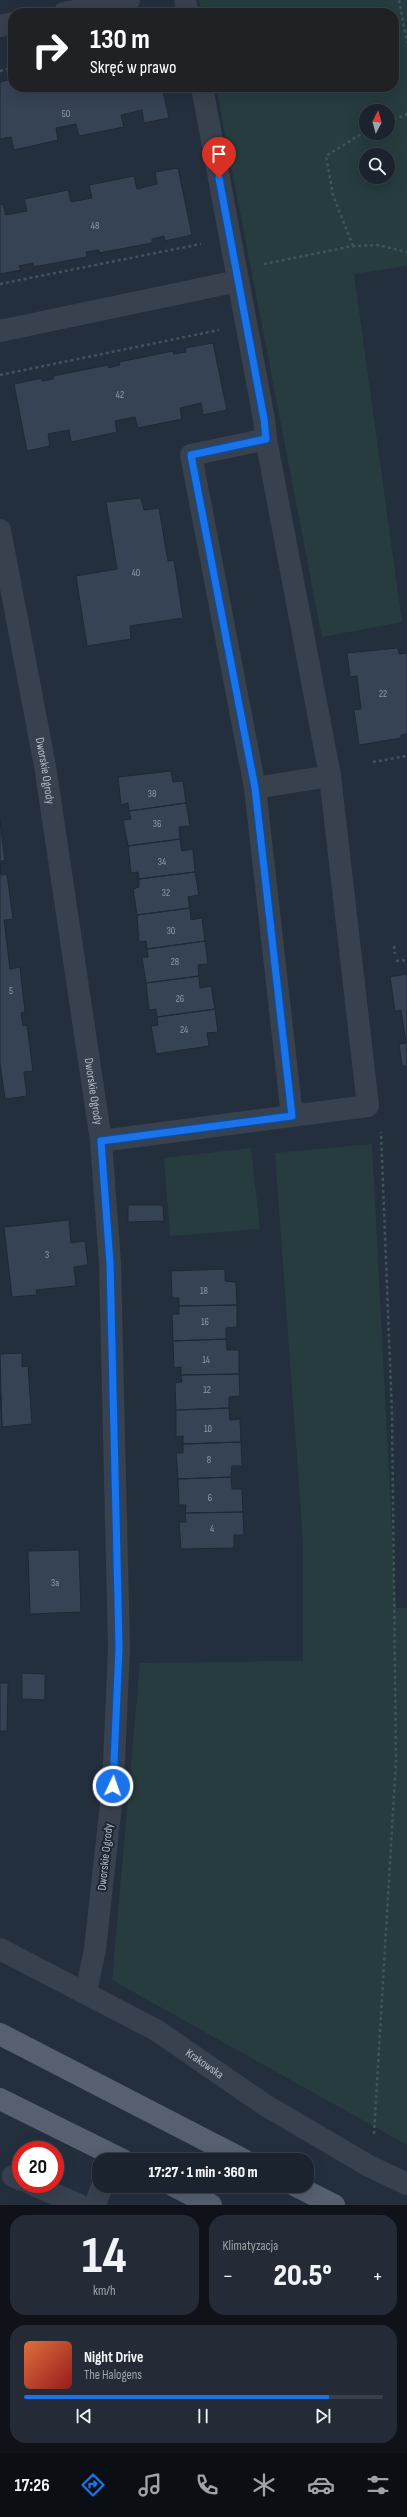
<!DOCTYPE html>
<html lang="pl">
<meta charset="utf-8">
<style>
:root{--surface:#1b232e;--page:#242b36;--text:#f1f3f6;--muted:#a0a4aa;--line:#39404a;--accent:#1a73e8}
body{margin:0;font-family:"Sofia Sans Condensed",sans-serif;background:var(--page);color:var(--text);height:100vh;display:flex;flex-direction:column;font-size:15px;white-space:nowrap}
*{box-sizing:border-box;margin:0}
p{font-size:13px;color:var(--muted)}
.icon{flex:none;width:22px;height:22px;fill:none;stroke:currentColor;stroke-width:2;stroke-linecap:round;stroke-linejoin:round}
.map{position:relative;height:2205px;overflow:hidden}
.details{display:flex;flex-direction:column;gap:10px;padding:10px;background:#0f1319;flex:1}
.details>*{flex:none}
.guide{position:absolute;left:8px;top:8px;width:391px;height:84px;border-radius:16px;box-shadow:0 4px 16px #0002,0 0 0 1px var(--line);background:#202124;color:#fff;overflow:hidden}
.needle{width:26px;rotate:6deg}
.fabs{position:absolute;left:359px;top:104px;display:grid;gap:8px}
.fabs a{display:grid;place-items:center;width:36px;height:36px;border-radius:50%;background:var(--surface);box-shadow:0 4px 16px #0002,0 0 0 1px var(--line);font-size:20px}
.speed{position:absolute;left:12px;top:2141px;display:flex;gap:8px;font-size:20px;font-weight:700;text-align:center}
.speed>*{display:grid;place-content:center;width:52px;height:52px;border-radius:50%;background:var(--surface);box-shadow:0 4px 16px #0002,0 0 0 1px var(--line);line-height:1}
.speed .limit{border:6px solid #d22;background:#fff;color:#111}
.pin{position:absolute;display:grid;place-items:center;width:34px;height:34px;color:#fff;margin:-41px -17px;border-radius:50% 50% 50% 0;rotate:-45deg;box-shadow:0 0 4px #0007}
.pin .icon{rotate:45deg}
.me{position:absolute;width:44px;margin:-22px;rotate:3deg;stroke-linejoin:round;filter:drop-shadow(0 0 3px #0008)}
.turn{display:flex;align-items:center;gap:14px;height:84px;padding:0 16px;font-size:18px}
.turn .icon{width:52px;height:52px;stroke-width:2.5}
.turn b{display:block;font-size:28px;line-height:34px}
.big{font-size:30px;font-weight:800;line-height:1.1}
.details .widget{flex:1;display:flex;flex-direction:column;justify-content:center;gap:6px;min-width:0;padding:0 14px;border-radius:16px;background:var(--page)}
.details .dial{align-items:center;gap:0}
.dial b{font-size:52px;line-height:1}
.song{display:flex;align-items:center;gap:12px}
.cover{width:48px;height:48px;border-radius:6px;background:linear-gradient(135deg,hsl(20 70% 55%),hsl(0 70% 35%))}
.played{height:4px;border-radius:2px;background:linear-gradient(90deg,var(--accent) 85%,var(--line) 85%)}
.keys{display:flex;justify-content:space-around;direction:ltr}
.heat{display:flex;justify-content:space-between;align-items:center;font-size:22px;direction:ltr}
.details .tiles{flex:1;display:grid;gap:10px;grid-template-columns:1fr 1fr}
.widget:last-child{grid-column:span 2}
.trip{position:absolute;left:92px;top:2153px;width:222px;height:40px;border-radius:16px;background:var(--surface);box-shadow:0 4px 16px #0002,0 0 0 1px var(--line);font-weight:800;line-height:40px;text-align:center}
.dock{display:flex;height:64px;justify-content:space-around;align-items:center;background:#0b0e12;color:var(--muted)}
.dock .icon{width:28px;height:28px}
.dock .selected{color:var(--accent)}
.dock b{font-size:18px;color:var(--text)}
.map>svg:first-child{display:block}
</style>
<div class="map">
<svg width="407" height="2205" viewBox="0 0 407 2205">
<rect width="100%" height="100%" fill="#242f3e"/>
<path fill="#263c3f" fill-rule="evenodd" d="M 199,0 L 407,0 L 407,266 L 354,274 L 402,622 L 322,637 L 216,87 L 394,87 L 394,13 L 202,13 ZM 366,111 L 388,111 L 388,133 L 366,133 ZM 366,155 L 388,155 L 388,177 L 366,177 Z
M 372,1144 L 396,1608 L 407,1608 L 407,2145 L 112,1980 L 140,1663 L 303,1661 L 303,1541 L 275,1153 Z
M 251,1148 L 260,1229 L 170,1236 L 164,1158 Z"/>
<path fill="#364354" stroke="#1f2835" d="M 13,79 L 13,87 L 162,87 L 169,118 L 144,123 L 142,110 L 121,115 L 124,127 L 79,136 L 76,124 L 56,128 L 58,140 L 14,150 L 11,137 L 0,139 L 0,82 Z
M 178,168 L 192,235 L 165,241 L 164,236 L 152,239 L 152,243 L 99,253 L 99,250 L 86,252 L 87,257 L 33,267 L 33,263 L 19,266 L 21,270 L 0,274 L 0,204 L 3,204 L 6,215 L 27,211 L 24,199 L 68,190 L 71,202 L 92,198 L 89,185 L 134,176 L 137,189 L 157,184 L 155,172 Z
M 213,343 L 227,410 L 203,415 L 201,403 L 180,408 L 182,419 L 138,428 L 135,417 L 115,421 L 117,432 L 71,442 L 69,430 L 48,434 L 50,446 L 27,451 L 14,384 L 42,378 L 42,381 L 53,379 L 53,376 L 108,365 L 109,368 L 120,365 L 119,362 L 173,351 L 174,354 L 186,352 L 185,348 Z
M 141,498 L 144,510 L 159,508 L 168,561 L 174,560 L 183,618 L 130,626 L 131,639 L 87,646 L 76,576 L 117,569 L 106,502 Z
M 398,648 L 399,654 L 407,653 L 407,734 L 401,735 L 401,738 L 359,745 L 354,710 L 361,709 L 357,676 L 350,677 L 347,653 Z
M 171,771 L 173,782 L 183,781 L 186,803 L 129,811 L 128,803 L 121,805 L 118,777 Z
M 186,803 L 190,826 L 179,827 L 180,839 L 128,846 L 123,820 L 131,819 L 129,811 Z
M 0,820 L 5,861 L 0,861 Z
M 180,839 L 182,851 L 193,849 L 195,872 L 139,879 L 138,872 L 131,873 L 128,846 Z
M 0,863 L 1,875 L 7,874 L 13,919 L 4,920 L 10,969 L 20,967 L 25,1012 L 21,1013 L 23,1026 L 27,1025 L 33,1071 L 24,1072 L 27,1096 L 5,1099 L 0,1063 Z
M 195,872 L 199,895 L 188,897 L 190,908 L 137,915 L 133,889 L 139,887 L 139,879 Z
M 190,908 L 191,920 L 202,918 L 205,941 L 147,949 L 146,941 L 139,942 L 137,915 Z
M 205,941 L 208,964 L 198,965 L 199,976 L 146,983 L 142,957 L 148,957 L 147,949 Z
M 407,974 L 407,1066 L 402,1066 L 399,1044 L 406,1043 L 401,1010 L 395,1011 L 390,977 Z
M 199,976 L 200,988 L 211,986 L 215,1009 L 157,1017 L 156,1009 L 149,1010 L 146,983 Z
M 215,1009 L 218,1032 L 207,1033 L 209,1046 L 156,1054 L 151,1026 L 158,1025 L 157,1017 Z
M 128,1205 L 163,1205 L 164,1221 L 128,1222 Z
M 69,1220 L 71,1243 L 85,1241 L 88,1265 L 74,1267 L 76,1286 L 36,1290 L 37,1295 L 12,1297 L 4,1227 Z
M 225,1269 L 225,1281 L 236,1282 L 237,1305 L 179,1306 L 179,1298 L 172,1298 L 171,1271 Z
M 237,1305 L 237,1327 L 226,1328 L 226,1339 L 173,1341 L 172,1314 L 179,1314 L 179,1306 Z
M 226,1339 L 227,1350 L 239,1350 L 239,1374 L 181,1375 L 181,1367 L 174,1368 L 173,1341 Z
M 22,1353 L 22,1367 L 28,1366 L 32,1424 L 2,1427 L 0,1354 Z
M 239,1374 L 240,1396 L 229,1397 L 229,1408 L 176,1410 L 175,1383 L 182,1382 L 181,1375 Z
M 0,1395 L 2,1427 L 0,1427 Z
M 229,1408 L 230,1420 L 240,1419 L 241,1442 L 183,1444 L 183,1436 L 176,1437 L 176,1410 Z
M 241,1442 L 242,1466 L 232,1466 L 231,1477 L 178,1479 L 176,1453 L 183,1453 L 183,1444 Z
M 231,1477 L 232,1489 L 242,1489 L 243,1512 L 185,1513 L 186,1505 L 179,1505 L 178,1479 Z
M 243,1512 L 244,1535 L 234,1535 L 234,1548 L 181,1549 L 179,1522 L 186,1522 L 185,1513 Z
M 79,1550 L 81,1612 L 30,1614 L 28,1551 Z
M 22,1673 L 45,1674 L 45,1700 L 22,1699 Z
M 0,1683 L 8,1683 L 7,1731 L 0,1731 Z"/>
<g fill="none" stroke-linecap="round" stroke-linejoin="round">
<path stroke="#3f5557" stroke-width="2.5" stroke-dasharray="3 3" stroke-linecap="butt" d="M 399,0 L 407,43
M 0,71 L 13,68
M 388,121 L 406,115 L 407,112
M 353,246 L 333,195 L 326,156 L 366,131
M 264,264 L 353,246 L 378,245 L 407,252
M 0,284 L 201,244
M 0,375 L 219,330
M 373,762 L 407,756
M 394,946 L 395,954
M 396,961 L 407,960
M 374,2134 L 396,1761 L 392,1415 L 381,1132"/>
<g stroke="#38414e" stroke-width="22">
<path d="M 185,0 L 188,13"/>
<path d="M 64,13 L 129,0"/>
<path d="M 0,26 L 13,23"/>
<path d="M 202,87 L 264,419 L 266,439"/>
<path d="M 0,331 L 238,281"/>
<path id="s1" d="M 0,530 L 45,766 L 101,1141 L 110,1263 L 119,1648 L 113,1786 L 95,1949 L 86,1992"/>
<path d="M 255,788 L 330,776"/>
<path d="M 101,1141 L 368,1106 L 330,776 L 266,439 L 191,455 L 255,788 L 292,1116"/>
<path id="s2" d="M 0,1949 L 156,2030 L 265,2105 L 369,2166 L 407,2184"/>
<path d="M 13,2176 L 21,2180"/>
<path d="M 31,2184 L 80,2205"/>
<path d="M 95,2205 L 102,2186"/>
</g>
<path stroke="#56606e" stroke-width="22" d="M 0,2034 L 244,2160
M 0,2099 L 123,2160
M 174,2186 L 211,2205
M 296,2186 L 334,2205"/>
</g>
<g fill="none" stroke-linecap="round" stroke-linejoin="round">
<defs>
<path id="route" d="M 113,1786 L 119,1648 L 118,1600 L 110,1263 L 101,1141 L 292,1116 L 255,788 L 191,455 L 266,439 L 264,419 L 219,178"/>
</defs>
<use href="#route" stroke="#114b97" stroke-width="10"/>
<use href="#route" stroke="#1a73e8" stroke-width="7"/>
</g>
<g text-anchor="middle" stroke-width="4" stroke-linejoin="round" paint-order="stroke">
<g font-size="10" fill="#929caa">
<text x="66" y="117">50</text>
<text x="95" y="229">48</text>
<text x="120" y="398">42</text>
<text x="136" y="576">40</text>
<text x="383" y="697">22</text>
<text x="152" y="797">38</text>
<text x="157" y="827">36</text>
<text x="162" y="865">34</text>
<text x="166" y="896">32</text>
<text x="171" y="934">30</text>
<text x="175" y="965">28</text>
<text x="11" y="994">5</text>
<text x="180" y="1002">26</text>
<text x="184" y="1033">24</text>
<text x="47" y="1258">3</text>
<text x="204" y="1294">18</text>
<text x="205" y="1325">16</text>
<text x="206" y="1363">14</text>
<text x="207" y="1393">12</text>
<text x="208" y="1432">10</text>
<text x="209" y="1463">8</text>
<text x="210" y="1501">6</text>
<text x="212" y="1532">4</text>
<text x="55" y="1586">3a</text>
</g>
<g font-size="12" fill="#b4bcc9" stroke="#1d2633">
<text dy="4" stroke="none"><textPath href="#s1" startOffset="245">Dworskie Ogrody</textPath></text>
<text dy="4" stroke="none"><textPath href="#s1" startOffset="569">Dworskie Ogrody</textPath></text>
<text transform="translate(105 1857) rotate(-84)" y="4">Dworskie Ogrody</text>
<text dy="4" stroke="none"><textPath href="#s2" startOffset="235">Krakowska</textPath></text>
</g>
</g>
</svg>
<div class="fabs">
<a><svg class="needle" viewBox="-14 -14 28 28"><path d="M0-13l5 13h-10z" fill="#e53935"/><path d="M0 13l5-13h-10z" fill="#a0a4aa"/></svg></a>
<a><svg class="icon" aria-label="search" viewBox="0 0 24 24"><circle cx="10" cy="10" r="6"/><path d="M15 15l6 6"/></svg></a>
</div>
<div class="speed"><div class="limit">20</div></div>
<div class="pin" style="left:219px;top:178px;background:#d93025"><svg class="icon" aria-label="arrive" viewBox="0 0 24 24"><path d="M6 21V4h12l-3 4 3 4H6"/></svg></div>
<svg class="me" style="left:113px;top:1786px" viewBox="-20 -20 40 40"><circle r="17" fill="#1a73e8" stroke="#fff" stroke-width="3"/><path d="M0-11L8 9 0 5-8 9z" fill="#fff"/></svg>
<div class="trip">17:27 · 1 min · 360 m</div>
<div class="guide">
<div class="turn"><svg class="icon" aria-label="right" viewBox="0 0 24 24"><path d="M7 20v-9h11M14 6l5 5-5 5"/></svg><div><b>130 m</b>Skręć w prawo</div></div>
</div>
</div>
<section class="details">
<div class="tiles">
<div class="widget dial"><b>14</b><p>km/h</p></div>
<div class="widget"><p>Klimatyzacja</p>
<div class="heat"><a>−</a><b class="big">20.5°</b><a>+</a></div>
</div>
<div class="widget">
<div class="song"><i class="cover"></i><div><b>Night Drive</b><p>The Halogens</p></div></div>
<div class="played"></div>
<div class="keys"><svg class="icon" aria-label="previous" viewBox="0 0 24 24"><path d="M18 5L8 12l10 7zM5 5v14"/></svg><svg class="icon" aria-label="pause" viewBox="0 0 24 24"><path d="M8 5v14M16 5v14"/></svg><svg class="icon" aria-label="next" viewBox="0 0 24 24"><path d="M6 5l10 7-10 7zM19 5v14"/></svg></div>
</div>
</div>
</section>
<nav class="dock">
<b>17:26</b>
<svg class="icon selected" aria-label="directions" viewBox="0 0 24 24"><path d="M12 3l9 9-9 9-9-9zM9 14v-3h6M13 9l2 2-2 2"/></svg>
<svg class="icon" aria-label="music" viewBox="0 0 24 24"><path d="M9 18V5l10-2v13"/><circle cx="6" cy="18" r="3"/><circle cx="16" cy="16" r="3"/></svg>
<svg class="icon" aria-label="phone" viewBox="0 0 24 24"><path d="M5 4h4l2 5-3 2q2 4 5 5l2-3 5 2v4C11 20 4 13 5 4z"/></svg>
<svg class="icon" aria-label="climate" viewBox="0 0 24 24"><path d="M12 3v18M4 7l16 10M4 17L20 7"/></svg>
<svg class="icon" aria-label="car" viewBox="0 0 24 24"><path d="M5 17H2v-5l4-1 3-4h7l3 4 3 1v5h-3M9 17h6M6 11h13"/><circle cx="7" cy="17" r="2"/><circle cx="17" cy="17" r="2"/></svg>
<svg class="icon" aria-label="filters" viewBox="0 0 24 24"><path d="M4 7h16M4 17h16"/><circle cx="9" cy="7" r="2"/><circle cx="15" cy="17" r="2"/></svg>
</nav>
